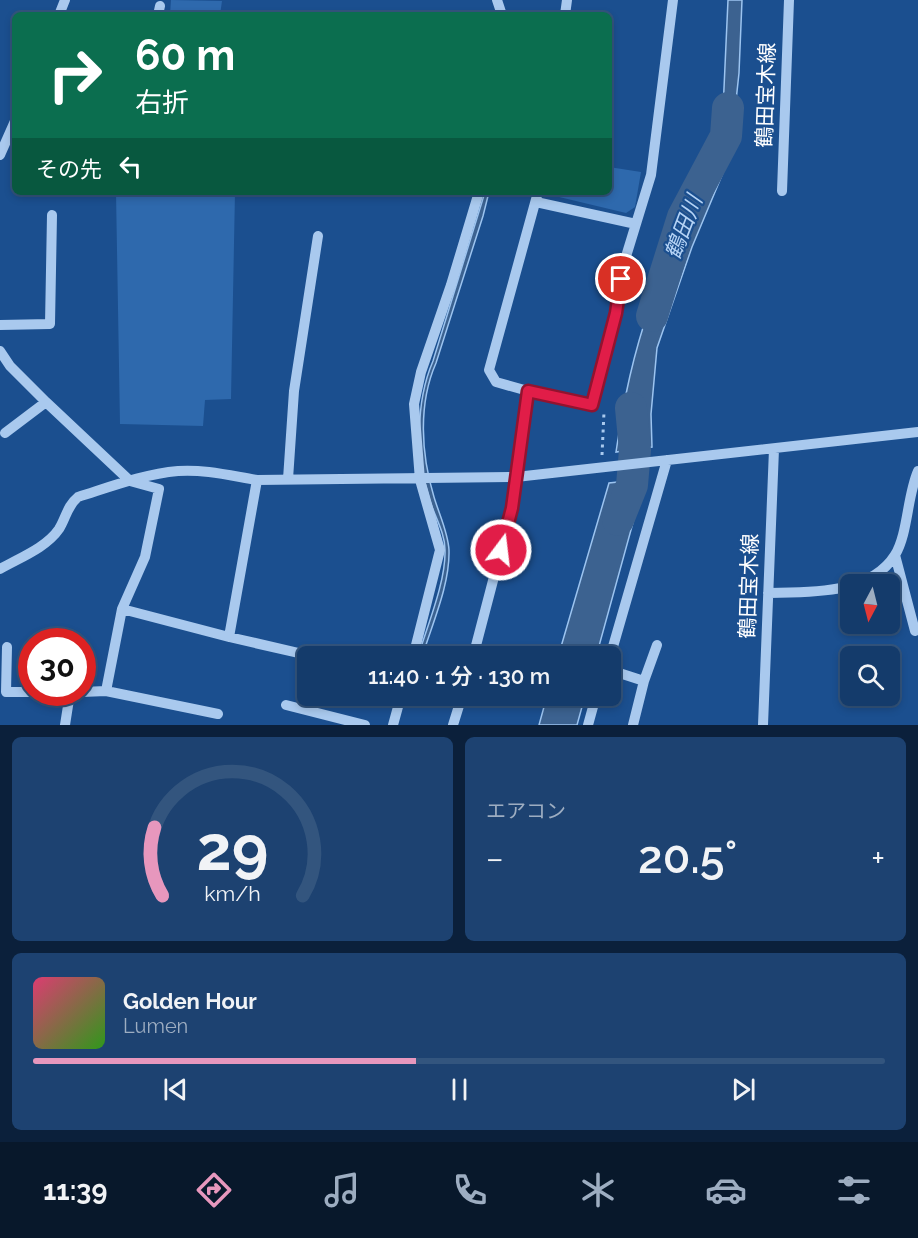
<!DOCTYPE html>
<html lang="ja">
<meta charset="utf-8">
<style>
:root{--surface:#143b6b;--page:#1d4271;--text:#f1f3f6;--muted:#9dadc1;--line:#33557e;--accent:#e797bd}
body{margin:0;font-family:Raleway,"Noto Sans JP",sans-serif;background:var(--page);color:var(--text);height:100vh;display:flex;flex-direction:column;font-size:22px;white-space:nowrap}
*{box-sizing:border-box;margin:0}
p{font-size:20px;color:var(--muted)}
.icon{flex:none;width:33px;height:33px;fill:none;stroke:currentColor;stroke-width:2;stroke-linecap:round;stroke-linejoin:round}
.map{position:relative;height:725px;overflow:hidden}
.side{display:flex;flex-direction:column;gap:12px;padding:12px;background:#0b203b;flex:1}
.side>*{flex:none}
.hud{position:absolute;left:12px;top:12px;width:600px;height:183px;border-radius:9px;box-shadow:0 3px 9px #0003,0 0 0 2px var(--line);background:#0b6e4f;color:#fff;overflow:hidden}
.needle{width:39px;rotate:187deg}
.fabs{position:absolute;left:840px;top:574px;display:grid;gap:12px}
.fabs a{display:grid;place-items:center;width:60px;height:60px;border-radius:9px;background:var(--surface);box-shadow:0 3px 9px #0003,0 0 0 2px var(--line);font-size:30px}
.speed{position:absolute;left:18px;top:628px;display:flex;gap:12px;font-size:30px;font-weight:700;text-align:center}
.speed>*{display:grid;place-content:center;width:78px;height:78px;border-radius:50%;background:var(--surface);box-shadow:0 3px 9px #0003,0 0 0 2px var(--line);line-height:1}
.speed .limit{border:9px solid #d22;background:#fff;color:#111}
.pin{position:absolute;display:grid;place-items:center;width:51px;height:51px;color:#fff;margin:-26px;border:3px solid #fff;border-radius:50%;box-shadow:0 2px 6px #0007}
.me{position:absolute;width:66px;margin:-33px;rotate:15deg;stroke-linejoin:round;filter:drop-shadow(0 0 4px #0008)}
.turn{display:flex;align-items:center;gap:21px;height:126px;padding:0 24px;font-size:27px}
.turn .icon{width:78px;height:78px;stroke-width:2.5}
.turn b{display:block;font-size:42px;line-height:51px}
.then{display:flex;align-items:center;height:57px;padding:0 24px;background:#0003;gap:12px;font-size:22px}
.big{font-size:45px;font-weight:600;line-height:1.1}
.side .widget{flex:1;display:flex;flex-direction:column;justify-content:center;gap:9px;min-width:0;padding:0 21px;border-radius:9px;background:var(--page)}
.side .dial{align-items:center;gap:0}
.dial svg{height:156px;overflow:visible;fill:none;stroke:var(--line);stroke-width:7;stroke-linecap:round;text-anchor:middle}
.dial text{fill:var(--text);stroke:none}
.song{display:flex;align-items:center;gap:18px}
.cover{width:72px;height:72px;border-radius:9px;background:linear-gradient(135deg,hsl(340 70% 55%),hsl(110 70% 35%))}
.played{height:6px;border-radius:3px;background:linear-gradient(90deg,var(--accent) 45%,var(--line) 45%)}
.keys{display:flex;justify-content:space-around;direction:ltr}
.heat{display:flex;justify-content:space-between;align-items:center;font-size:33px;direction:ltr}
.side .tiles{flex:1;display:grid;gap:12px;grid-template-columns:1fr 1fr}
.widget:last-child{grid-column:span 2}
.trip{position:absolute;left:297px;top:646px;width:324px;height:60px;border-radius:9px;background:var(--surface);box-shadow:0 3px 9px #0003,0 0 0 2px var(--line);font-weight:600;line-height:60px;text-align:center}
.menu{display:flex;height:96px;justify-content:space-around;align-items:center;background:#08182b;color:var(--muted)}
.menu .icon{width:42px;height:42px}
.menu .active{color:var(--accent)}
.menu b{font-size:27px;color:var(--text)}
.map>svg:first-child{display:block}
</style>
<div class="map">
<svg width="918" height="725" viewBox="0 0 918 725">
<rect width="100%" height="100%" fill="#1b4f8f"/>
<path fill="#2e69ad" d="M 171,0 L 222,1 L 220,15 L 170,15 Z
M 609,167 L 641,172 L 635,207 L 626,213 L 555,196 L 553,192 L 609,192 Z
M 116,192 L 235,192 L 231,399 L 205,400 L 203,426 L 120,424 Z"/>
<path fill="#3c6290" stroke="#9cc4f0" stroke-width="1.5" d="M 728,0 L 742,0 L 739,73 L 730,156 L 692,247 L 657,348 L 651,414 L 652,447 L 616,452 C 624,398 633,355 651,303 L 716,171 L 722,132 Z
M 485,192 L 489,192 L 483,216 L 436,363 C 418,404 421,454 434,497 C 439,514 448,532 449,550 C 450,585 432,624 422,657 L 418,657 C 427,626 446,582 445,550 C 445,533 435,517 430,501 C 416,458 415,403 433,361 Z
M 645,479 L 596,657 L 558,657 L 609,483 Z
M 547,696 L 585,696 L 577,725 L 539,725 Z"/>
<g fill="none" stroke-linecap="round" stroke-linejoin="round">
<path stroke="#3c6290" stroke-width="32" d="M 652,316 L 683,217 L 726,136 L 728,108
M 618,520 L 632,485 L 635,450 L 631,408"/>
<path stroke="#a9c9ee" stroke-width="3" stroke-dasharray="3 4.5" stroke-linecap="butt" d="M 602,455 L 604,412"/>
<path stroke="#a9c9ee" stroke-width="10" d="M 497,0 L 502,15
M 59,15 L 65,0
M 158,15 L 160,6
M 565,15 L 567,0
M 0,155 L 15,121
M 782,191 L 789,0
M 536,202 L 636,224
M 0,325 L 50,324 L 52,215
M 0,351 L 10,366 L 46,402 L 130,481 L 159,489 L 145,557 L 122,609 L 106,691 L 82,692
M 528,391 L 592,405 L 617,313 L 624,263 L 651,175 L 673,0
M 5,433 L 46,402
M 288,479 L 294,391 L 318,236
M 257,480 L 229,637 L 316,657
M 895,555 L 915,631
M 0,569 C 19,558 46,548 59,529 C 66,518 67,506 78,497 C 110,487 144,474 178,471 C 204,469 232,476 257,480 L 516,477 L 528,391 L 496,382 L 489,370 L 538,192
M 768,593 C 809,592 870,595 895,555 C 908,534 907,496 918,471
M 122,609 L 229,637
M 7,647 L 6,692 L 32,692
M 413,657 L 440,550 L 420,480 L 414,404 L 421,372 L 451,285 L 479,192
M 473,657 L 512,508 L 516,477 L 918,432
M 610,657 L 667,460
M 610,670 L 644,681
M 106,691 L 218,714
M 286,705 L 365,725
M 65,725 L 70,693
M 393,725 L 401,696
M 453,725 L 462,696
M 588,725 L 596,696
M 633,725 L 644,681 L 657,645
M 763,725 L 774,449"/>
</g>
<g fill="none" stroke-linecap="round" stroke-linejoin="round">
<defs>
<path id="route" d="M 501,550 L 512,508 L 528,391 L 592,405 L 616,313 L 621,279"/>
</defs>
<use href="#route" stroke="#92132f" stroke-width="15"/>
<use href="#route" stroke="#e11d48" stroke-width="10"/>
</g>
<g text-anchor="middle" stroke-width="4.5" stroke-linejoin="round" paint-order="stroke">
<g font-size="21" fill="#fff" stroke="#1b4f8f">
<text transform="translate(766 95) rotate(-88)" y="7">鶴田宝木線</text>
<text transform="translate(749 586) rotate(-88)" y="7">鶴田宝木線</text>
</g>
<g font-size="22" font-style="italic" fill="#b5d3f5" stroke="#1b4f8f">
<text transform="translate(683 227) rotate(-69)" y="8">鶴田川</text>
</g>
</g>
</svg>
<div class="fabs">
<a><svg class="needle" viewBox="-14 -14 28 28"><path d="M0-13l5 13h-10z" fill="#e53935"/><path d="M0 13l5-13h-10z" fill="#9dadc1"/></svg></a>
<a><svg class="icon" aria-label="search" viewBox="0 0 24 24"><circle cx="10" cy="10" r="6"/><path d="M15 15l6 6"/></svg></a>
</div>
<div class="speed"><div class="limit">30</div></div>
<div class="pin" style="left:621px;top:279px;background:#d93025"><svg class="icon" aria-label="arrive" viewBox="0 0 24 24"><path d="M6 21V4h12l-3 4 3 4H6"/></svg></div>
<svg class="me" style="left:501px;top:550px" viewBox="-20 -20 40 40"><circle r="17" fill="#e11d48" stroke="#fff" stroke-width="3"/><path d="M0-11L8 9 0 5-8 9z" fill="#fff"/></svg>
<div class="trip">11:40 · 1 分 · 130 m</div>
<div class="hud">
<div class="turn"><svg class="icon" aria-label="right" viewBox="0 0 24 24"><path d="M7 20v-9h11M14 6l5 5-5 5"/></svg><div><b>60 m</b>右折</div></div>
<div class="then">その先<svg class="icon" aria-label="left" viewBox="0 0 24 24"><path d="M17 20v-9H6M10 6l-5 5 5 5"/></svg></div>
</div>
</div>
<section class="side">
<div class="tiles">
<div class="widget dial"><svg viewBox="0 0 100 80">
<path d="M14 69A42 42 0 1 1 86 69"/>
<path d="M14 69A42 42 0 0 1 10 34" stroke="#e797bd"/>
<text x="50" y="56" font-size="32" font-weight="700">29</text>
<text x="50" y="72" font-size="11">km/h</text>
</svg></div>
<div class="widget"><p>エアコン</p>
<div class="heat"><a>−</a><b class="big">20.5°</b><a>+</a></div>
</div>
<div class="widget">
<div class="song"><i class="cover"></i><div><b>Golden Hour</b><p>Lumen</p></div></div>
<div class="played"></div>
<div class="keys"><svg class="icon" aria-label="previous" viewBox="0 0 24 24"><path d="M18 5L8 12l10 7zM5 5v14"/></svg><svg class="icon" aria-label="pause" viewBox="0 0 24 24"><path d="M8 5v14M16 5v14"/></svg><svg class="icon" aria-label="next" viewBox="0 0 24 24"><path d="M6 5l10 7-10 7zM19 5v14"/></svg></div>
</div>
</div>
</section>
<nav class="menu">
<b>11:39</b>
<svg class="icon active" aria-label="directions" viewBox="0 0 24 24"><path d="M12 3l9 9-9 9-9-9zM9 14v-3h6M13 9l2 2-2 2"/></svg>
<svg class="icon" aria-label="music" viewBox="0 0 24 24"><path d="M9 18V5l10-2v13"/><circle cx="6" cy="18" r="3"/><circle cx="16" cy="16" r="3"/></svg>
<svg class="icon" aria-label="phone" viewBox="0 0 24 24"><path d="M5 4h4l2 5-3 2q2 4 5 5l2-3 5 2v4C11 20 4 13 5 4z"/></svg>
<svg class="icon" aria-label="climate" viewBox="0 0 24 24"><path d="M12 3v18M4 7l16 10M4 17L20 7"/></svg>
<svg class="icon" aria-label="car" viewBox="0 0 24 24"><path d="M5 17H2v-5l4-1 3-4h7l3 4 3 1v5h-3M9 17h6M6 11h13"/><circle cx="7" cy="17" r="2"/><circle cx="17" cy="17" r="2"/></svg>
<svg class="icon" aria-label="filters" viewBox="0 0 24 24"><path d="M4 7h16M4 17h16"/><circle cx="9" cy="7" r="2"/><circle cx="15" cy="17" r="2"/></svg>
</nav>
